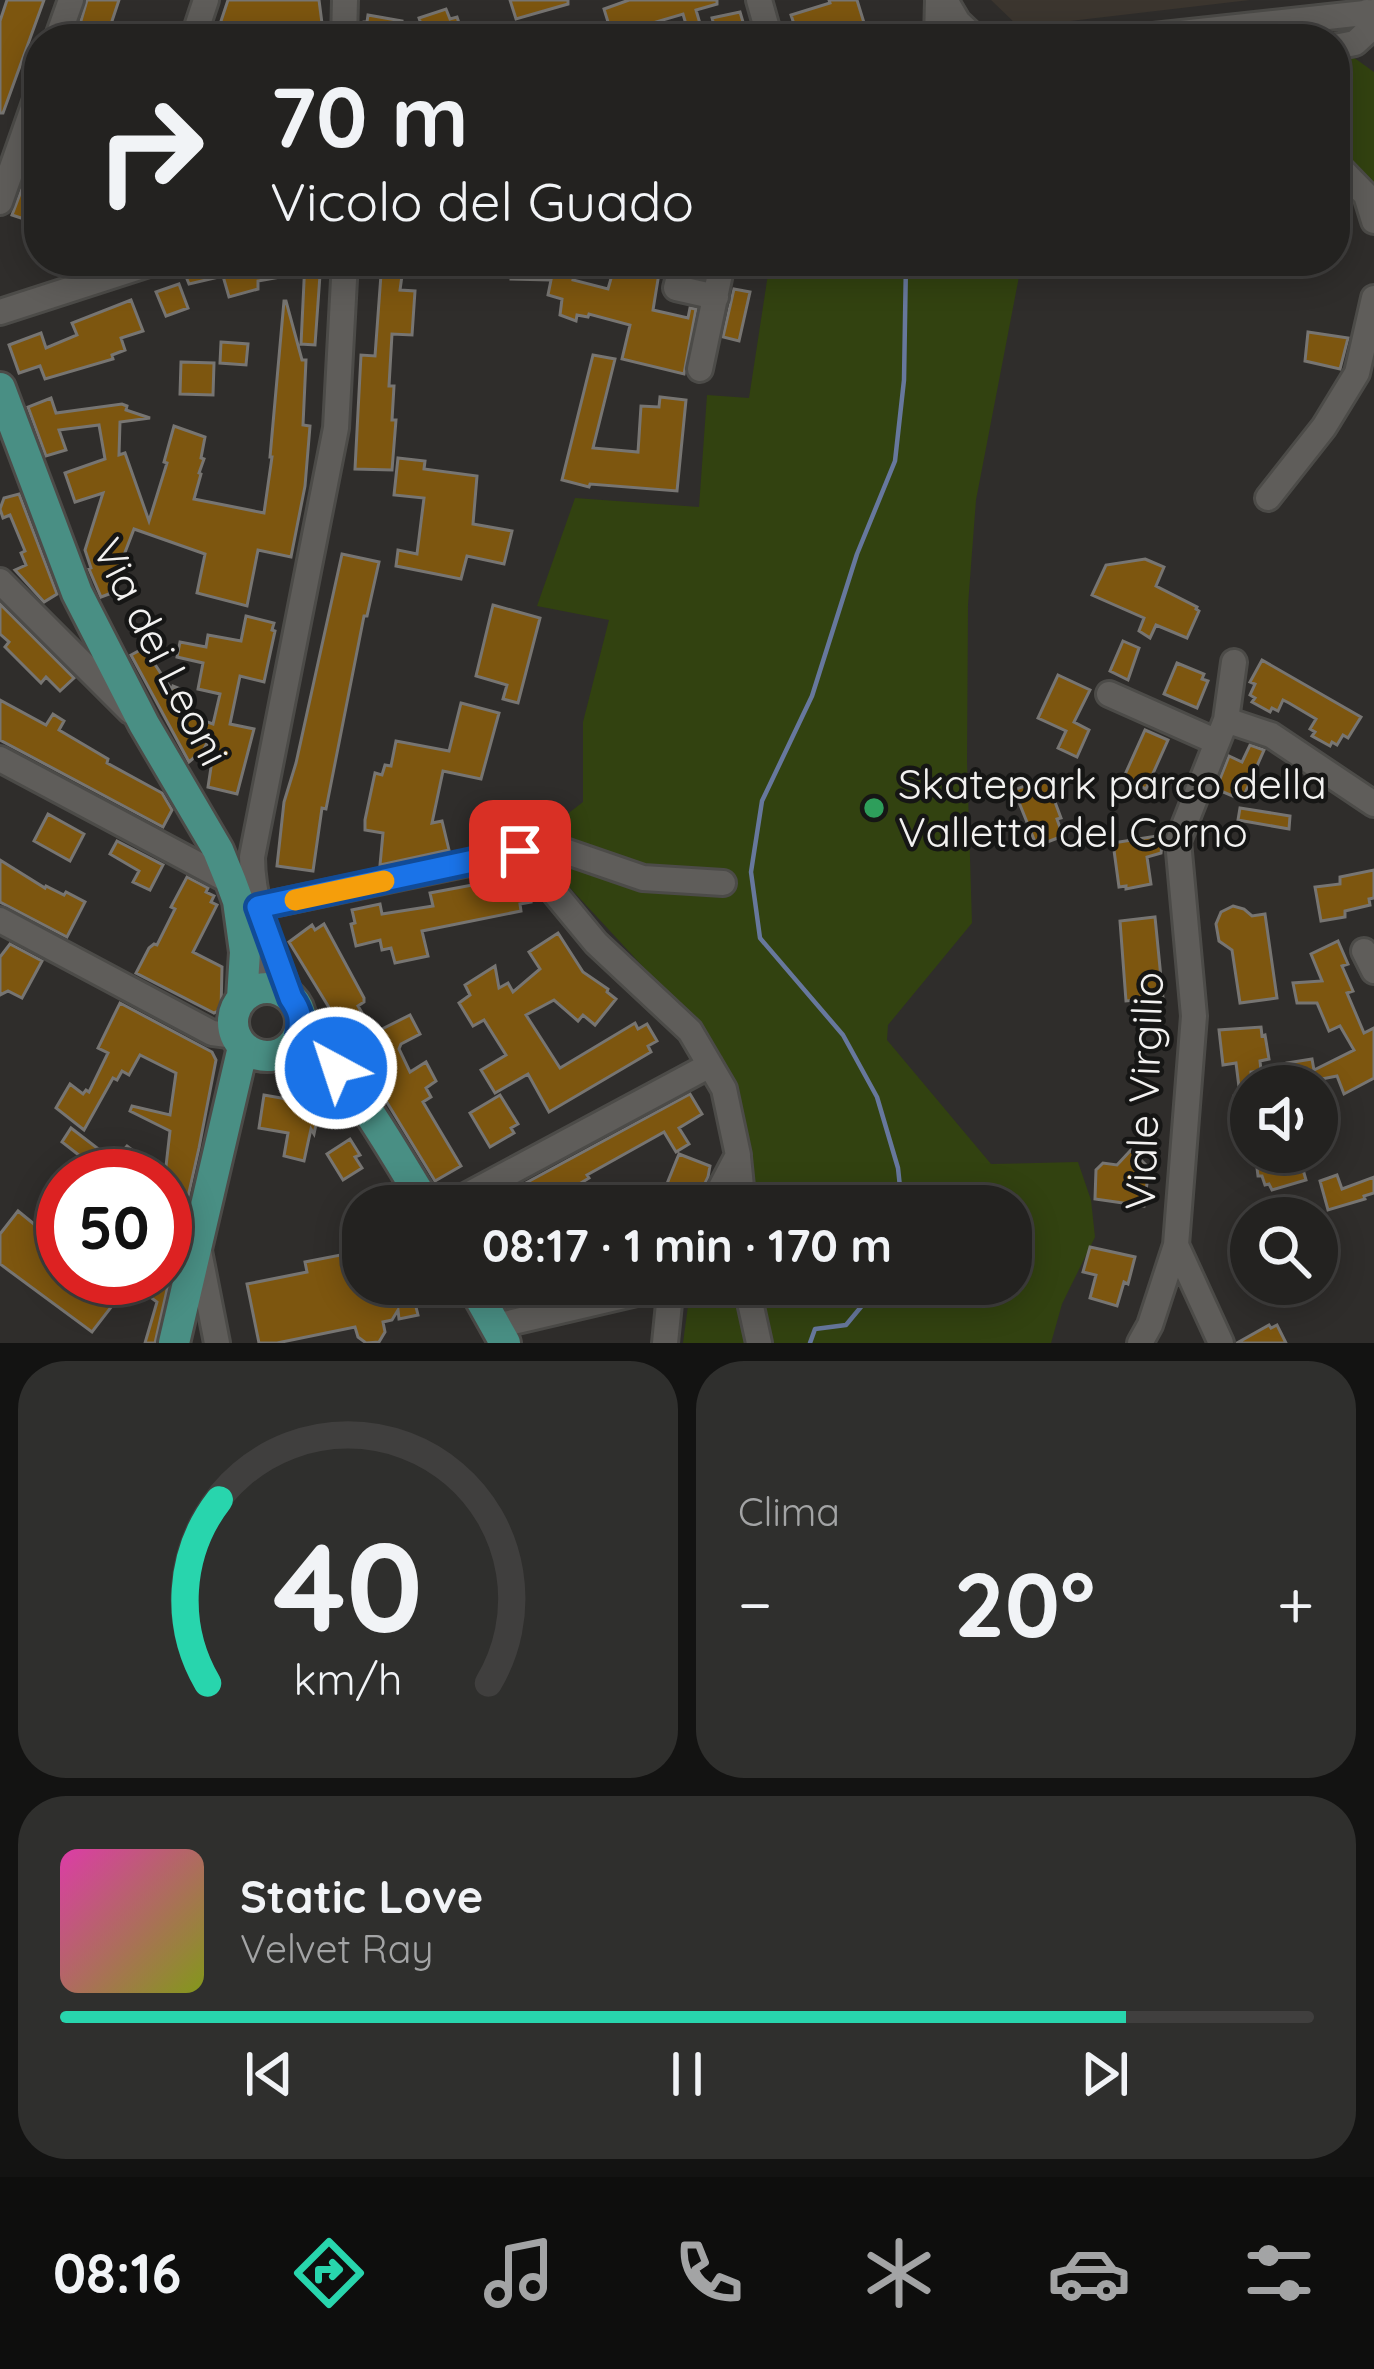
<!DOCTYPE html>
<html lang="it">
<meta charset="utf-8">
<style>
:root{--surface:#232220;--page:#2f2f2d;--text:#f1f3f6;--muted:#a3a4a5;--line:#403f3e;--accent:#28d5ad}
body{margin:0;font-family:Quicksand,sans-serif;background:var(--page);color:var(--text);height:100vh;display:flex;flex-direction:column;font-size:45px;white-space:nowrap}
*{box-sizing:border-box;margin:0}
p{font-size:39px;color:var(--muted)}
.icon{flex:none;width:66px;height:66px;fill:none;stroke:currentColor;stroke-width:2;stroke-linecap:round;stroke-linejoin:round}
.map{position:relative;height:1343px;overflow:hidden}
.panel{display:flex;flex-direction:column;gap:18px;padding:18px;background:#131312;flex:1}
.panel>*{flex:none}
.top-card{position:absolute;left:24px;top:24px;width:1326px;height:252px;border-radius:48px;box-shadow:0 6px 30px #0003,0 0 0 3px var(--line);background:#232220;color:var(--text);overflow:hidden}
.tools{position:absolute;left:1230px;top:1065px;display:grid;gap:24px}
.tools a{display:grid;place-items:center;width:108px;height:108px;border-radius:50%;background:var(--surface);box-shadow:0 6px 30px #0003,0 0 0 3px var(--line);font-size:60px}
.speed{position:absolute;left:36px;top:1149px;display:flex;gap:24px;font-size:60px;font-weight:700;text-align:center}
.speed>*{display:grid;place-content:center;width:156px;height:156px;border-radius:50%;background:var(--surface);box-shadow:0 6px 30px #0003,0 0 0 3px var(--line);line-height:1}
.speed .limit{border:18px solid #d22;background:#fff;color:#111}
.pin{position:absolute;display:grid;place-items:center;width:102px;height:102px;color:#fff;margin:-51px;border-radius:24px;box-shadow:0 6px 18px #0006}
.me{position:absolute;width:132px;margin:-66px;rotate:320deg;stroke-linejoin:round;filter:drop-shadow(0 0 9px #0008)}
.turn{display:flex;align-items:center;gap:42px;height:252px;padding:0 48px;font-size:54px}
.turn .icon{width:156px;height:156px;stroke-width:2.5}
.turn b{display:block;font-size:84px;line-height:102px}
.big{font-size:90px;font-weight:800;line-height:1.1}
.panel .card{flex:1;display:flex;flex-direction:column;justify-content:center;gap:18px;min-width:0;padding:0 42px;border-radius:48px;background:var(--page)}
.panel .dial{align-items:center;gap:0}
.dial svg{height:312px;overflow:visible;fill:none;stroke:var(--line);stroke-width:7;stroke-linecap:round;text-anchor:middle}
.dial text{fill:var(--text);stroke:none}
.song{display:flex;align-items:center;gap:36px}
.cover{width:144px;height:144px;border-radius:18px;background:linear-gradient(135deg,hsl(320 70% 55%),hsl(70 70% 35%))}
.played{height:12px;border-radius:6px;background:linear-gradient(90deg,var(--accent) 85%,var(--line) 85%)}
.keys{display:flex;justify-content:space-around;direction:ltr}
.heat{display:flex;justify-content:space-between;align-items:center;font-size:66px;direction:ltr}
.panel .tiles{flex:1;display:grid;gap:18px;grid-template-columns:1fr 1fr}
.card:last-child{grid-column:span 2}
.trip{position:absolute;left:342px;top:1185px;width:690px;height:120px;border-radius:48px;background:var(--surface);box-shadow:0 6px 30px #0003,0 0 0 3px var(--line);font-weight:800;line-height:120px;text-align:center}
.tabs{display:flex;height:192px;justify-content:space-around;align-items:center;background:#0e0e0d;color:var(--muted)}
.tabs .icon{width:84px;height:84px}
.tabs .on{color:var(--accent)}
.tabs b{font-size:54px;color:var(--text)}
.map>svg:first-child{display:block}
</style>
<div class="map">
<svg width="1374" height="1343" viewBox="0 0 1374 1343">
<rect width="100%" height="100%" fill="#2f2d2b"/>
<path fill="#3c362f" d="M 991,0 L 1250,0 L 1019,27 Z"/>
<path fill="#324210" d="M 1335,44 L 1374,72 L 1374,186 L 1352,168 L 1335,147 Z
M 770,261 L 1022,261 L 976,500 L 968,605 L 967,762 L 972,923 L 888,1025 L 887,1040 L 991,1164 L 1078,1162 L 1091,1200 L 1095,1237 L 1062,1304 L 1051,1343 L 683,1343 L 691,1284 L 1011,1284 L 1011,1206 L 731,1206 L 750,1169 L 709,1038 L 548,864 L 524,848 L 526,832 L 553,825 L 583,802 L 583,722 L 609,620 L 537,606 L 575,498 L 699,507 L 707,395 L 749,398 Z"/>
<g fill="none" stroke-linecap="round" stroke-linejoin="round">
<path stroke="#67789d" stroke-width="4.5" d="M 902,1206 L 898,1168 L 877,1097 L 843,1035 L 760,938 L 751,872 L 762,801 L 812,696 L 857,554 L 895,461 L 904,380 L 906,261
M 810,1343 L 815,1329 L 846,1325 L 880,1284"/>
</g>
<path fill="#7d560f" stroke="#777572" stroke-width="3" d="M 7,0 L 44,0 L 3,113 L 0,113 L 0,21 Z
M 87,0 L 119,0 L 108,33 L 80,24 Z
M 228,0 L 319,0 L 324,39 L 215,39 Z
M 510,0 L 568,0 L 568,4 L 516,19 Z
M 629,0 L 717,0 L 717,4 L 696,10 L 701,27 L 688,31 L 683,14 L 612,35 L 604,9 Z
M 829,0 L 857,0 L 869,39 L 851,39 L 850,33 L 829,39 L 799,39 L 791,15 L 830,3 Z
M 446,9 L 450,19 L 457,17 L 461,29 L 454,32 L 456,39 L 426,39 L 419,18 Z
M 740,12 L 748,39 L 718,39 L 712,18 Z
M 368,15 L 402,21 L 400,39 L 363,39 L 364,22 L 367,22 Z
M 26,178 L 39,183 L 39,224 L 12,215 Z
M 206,261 L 254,261 L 254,267 L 276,262 L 280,277 L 258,281 L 258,289 L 229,297 L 223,276 L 189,284 L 183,269 Z
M 305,261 L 321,261 L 315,345 L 301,344 Z
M 382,261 L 404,261 L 400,290 L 415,291 L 412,335 L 392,334 L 389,386 L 394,386 L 392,420 L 396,420 L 392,470 L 355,469 L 361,355 L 375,356 Z
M 559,261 L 578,261 L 573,280 L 608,289 L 616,261 L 661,261 L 653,310 L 688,318 L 690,308 L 696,309 L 684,374 L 622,359 L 630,325 L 589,314 L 588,317 L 577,315 L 576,321 L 560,315 L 562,299 L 548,295 L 551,280 L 511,279 L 512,264 L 557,271 Z
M 179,284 L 188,308 L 166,316 L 156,292 Z
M 734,289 L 750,292 L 739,341 L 723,337 Z
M 131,300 L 143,331 L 121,338 L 125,350 L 112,355 L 113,359 L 45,379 L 40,366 L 19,373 L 9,345 L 41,333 L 46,348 L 77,335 L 72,323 Z
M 284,301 L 286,301 L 302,360 L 306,360 L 303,425 L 310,426 L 305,486 L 291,557 L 258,550 L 247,606 L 197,593 L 205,554 L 134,529 L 109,594 L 101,597 L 89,569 L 91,568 L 85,550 L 103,493 L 75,502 L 65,473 L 105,459 L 99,425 L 59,430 L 66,450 L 46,456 L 28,407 L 51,398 L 56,413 L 122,404 L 127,406 L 126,410 L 150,418 L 120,422 L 119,455 L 125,453 L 149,521 L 167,463 L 164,462 L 174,426 L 205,437 L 201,458 L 204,459 L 199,473 L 201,474 L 194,499 L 264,513 L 272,457 L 270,457 Z
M 1308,332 L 1348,338 L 1340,369 L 1305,361 Z
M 221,342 L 248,344 L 246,365 L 220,363 Z
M 593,355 L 615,359 L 593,448 L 638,452 L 641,406 L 659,407 L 660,397 L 686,400 L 677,491 L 590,484 L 589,487 L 562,480 Z
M 181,362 L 214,363 L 213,395 L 180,394 Z
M 398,458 L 425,461 L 424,469 L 477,476 L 473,524 L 512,531 L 504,564 L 467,556 L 461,579 L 396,566 L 398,550 L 417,554 L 424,498 L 394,495 Z
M 19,494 L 57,594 L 44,602 L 15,570 L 26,565 L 21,553 L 25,551 L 10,515 L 3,518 L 0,509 L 4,498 Z
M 342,554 L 379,562 L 367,616 L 364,616 L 326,809 L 322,808 L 313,871 L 277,866 L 284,802 L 296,763 Z
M 1145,559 L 1164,567 L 1156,586 L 1197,607 L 1196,609 L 1199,611 L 1187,638 L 1156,625 L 1150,638 L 1139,631 L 1144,618 L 1092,595 L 1106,565 Z
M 0,604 L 74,678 L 60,691 L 46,677 L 41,683 L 5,647 L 9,642 L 0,634 Z
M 493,605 L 540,618 L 518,703 L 503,699 L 507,685 L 476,676 Z
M 246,616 L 274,623 L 272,630 L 275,631 L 264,682 L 240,676 L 230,724 L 254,729 L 237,794 L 208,787 L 215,741 L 209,746 L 210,737 L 204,749 L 189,762 L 131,655 L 144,648 L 172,690 L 173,686 L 188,692 L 184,714 L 213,724 L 220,694 L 198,689 L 203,663 L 177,657 L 180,642 L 206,647 L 208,635 L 241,641 Z
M 1123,641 L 1139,648 L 1128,680 L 1110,671 Z
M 1262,660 L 1361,717 L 1348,738 L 1343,735 L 1337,745 L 1332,742 L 1330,746 L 1312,736 L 1315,732 L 1310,729 L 1316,719 L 1289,703 L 1283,700 L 1278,711 L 1272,708 L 1270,712 L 1252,702 L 1255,698 L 1250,695 L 1255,684 L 1250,682 Z
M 1177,663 L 1204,674 L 1202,679 L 1208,681 L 1197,708 L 1164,694 Z
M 1058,675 L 1090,690 L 1074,722 L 1089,730 L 1077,757 L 1058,748 L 1066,731 L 1038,718 Z
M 0,700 L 46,725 L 53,714 L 64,721 L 59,730 L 108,759 L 107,763 L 162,793 L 172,810 L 163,827 L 0,740 Z
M 461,703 L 499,713 L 481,779 L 443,771 L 432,823 L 442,821 L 449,850 L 380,865 L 383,833 L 365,830 L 365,820 L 375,773 L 382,775 L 385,765 L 391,766 L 396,741 L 449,751 Z
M 1145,730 L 1168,740 L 1146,789 L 1123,779 Z
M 1250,745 L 1264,750 L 1242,800 L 1216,789 L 1229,756 L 1242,762 Z
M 1046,778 L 1061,818 L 1057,819 L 1063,836 L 1047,842 L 1045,838 L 1035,842 L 1014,790 Z
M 1240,808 L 1290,816 L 1289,829 L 1238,820 Z
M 48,814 L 84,834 L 70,861 L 34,841 Z
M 1163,835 L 1161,853 L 1147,857 L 1151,884 L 1126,889 L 1126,886 L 1119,887 L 1113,843 Z
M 117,841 L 163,865 L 150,890 L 133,882 L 139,871 L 110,854 Z
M 0,860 L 45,888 L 46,886 L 64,895 L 66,892 L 85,902 L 67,937 L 0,902 Z
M 1374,870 L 1374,898 L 1369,899 L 1370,905 L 1345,911 L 1345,917 L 1321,921 L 1315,887 L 1340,884 L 1340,877 Z
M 512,874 L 513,877 L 519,875 L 528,886 L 531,902 L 520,904 L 521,911 L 422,931 L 428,956 L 395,963 L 391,948 L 382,950 L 380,940 L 356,946 L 351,924 L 355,923 L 352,910 L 380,904 L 382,914 L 433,906 L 430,893 L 499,880 L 499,877 Z
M 187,877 L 208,888 L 206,892 L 214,896 L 211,902 L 217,905 L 193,952 L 222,967 L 221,1010 L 214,1013 L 136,973 L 149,948 L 154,944 L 157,945 L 175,909 L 171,907 Z
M 1233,906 L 1244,909 L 1252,916 L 1265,914 L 1277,998 L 1240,1003 L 1232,950 L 1219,941 L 1216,924 L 1221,912 Z
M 1155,917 L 1163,998 L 1126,1001 L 1120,921 Z
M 324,924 L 364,998 L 364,1002 L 358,1006 L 374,1033 L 410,1015 L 420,1034 L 401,1044 L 399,1049 L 410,1072 L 426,1062 L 436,1081 L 426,1088 L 431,1097 L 423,1102 L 461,1166 L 435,1181 L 289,942 L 312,925 L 315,930 Z
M 558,933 L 583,972 L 608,989 L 607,992 L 616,999 L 595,1025 L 583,1015 L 578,1021 L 554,1000 L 526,1015 L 560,1068 L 635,1023 L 638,1029 L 647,1024 L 657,1041 L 648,1046 L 651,1052 L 549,1112 L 528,1074 L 495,1093 L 481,1070 L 506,1055 L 484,1020 L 473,1026 L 459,1003 L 470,995 L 465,985 L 495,966 L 499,988 L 508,983 L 513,992 L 540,969 L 529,952 Z
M 1338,941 L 1348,964 L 1342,966 L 1353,991 L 1347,993 L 1364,1033 L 1374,1028 L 1374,1078 L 1344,1094 L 1337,1076 L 1296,1084 L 1295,1080 L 1300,1077 L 1290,1079 L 1287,1063 L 1312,1059 L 1314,1070 L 1354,1050 L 1340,1026 L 1329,1031 L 1317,1003 L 1297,1003 L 1293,983 L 1322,981 L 1311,954 Z
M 10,944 L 42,961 L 22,998 L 8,991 L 0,995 L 0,957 Z
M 120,1003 L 212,1052 L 216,1060 L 199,1148 L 155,1343 L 145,1343 L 157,1302 L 125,1278 L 165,1278 L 165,1176 L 101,1176 L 103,1174 L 62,1142 L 71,1128 L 114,1161 L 127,1146 L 165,1175 L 170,1131 L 130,1111 L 132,1106 L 170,1115 L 176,1073 L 140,1055 L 129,1075 L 122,1071 L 117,1080 L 113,1078 L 84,1130 L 56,1108 L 70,1084 L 83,1094 L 86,1090 L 89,1092 L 108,1053 L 98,1048 Z
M 1261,1027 L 1262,1036 L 1265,1035 L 1269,1059 L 1260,1061 L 1261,1071 L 1251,1072 L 1251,1116 L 1237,1118 L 1234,1096 L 1240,1095 L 1236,1063 L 1223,1065 L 1219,1030 Z
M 690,1094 L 702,1114 L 679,1128 L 689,1144 L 676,1152 L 664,1132 L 587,1175 L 589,1178 L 543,1206 L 525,1206 L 519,1196 L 526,1192 L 522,1185 Z
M 264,1095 L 304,1102 L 304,1106 L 319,1110 L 314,1134 L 311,1129 L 304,1161 L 284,1156 L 288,1133 L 259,1128 Z
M 500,1095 L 518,1124 L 511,1128 L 514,1133 L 490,1147 L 470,1113 Z
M 350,1139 L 360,1155 L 355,1157 L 362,1168 L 343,1180 L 327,1154 Z
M 1131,1150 L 1149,1168 L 1144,1206 L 1095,1199 L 1096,1170 L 1103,1163 L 1117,1165 Z
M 1288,1152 L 1298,1152 L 1306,1180 L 1272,1190 L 1269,1184 L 1265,1185 L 1262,1176 L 1258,1176 L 1256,1160 Z
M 679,1154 L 710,1166 L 708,1177 L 694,1206 L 658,1206 Z
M 1337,1175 L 1342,1189 L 1374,1177 L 1374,1193 L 1364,1196 L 1365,1199 L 1328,1210 L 1320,1181 Z
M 63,1210 L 63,1278 L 103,1278 L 122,1293 L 92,1332 L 0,1264 L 0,1234 L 18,1211 L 45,1233 Z
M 363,1243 L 363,1284 L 451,1284 L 452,1289 L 414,1299 L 418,1315 L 399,1319 L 398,1310 L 392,1320 L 383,1322 L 385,1332 L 379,1342 L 366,1343 L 358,1337 L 355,1327 L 277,1343 L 259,1343 L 247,1284 L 307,1272 L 305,1262 L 341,1255 L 347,1245 Z
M 1090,1247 L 1135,1257 L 1128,1284 L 1124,1282 L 1117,1306 L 1090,1298 L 1096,1275 L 1083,1272 Z
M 494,1284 L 593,1284 L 593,1286 L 511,1306 L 505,1303 Z
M 1269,1325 L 1271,1328 L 1277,1325 L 1286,1343 L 1237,1343 Z"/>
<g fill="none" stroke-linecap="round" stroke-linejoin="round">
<defs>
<path id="minor" d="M 759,0 L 770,39
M 945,0 L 958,22 L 976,39
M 57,39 L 71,0
M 193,39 L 206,0
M 344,39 L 345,0
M 937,39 L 938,0
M 1126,39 L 1374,12
M 1335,47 L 1355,43 L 1368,31 L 1367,12
M 1335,163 L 1366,195 L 1374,221
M 0,202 L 39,91
M 683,261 L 676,288 L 716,297
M 0,312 L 158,261
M 700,369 L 721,269 L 710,261
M 1268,498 L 1324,427 L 1357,373 L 1374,298
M 0,581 L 130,711
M 1109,694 L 1217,742
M 1226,720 L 1271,735 L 1374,804
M 0,759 L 231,882
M 520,851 L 596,943 L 690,1031 L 724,1089 L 738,1155 L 711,1206
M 258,907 L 550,846 L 643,878 L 723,883
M 0,920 L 212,1033 L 235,1036
M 1364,951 L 1374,971
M 260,989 L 264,977 L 263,941
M 291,998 C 274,952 252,907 252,857 L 336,428 L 345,261
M 738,1157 L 743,1206
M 447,1206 L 710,1065
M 1176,1245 L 1221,1343
M 199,1251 L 217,1343
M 746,1284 L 759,1343
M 496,1326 L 671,1285
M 665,1343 L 671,1284
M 1140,1343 L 1150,1325 L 1176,1245 L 1194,1016 L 1178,841 L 1226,720 L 1234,662"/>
<path id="major" d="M 0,388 L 77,593 L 144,724 L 218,850 L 231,882 L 238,901 L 245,952 L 242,998
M233 1022a34 34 0 1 1 68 0a34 34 0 1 1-68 0Z
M 299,1035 C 338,1049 402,1167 427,1206
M 472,1284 L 505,1343
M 174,1343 L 243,1047"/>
</defs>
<use href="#minor" stroke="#4c4b48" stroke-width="30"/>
<use href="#major" stroke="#4c4b48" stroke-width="36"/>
<use href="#minor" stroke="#5f5d5a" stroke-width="24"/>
<use href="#major" stroke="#498f84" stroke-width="30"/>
</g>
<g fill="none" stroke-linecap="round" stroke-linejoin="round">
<defs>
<path id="route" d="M 336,1068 L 310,1039 L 299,1035 C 302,1019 300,1011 291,998 L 258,907 L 520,851"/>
</defs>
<use href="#route" stroke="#114b97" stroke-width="30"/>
<use href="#route" stroke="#1a73e8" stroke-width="21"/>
<path stroke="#f59e0b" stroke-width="21" d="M 295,900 L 384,881"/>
</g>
<circle fill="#2e9e5b" stroke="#161615" stroke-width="4.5" cx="874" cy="808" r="12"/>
<g text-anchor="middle" stroke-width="9" stroke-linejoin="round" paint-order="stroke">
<g font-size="42" fill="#f2f1f0" stroke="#161615">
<text transform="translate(161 652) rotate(63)" y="15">Via dei Leoni</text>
<text transform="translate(1144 1091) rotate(-88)" y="15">Viale Virgilio</text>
</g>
<g font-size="42" fill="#f2f1f0" stroke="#161615" text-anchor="start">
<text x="898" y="799">Skatepark parco della<tspan x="898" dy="48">Valletta del Corno</tspan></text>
</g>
</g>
</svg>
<div class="tools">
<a><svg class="icon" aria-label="sound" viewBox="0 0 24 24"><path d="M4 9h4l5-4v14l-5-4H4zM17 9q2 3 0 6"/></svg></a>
<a><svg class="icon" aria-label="search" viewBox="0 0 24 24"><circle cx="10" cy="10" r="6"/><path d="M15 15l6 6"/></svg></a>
</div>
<div class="speed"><div class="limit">50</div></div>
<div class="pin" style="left:520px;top:851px;background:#d93025"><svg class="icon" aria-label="arrive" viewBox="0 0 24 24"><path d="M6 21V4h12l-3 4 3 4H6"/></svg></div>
<svg class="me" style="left:336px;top:1068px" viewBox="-20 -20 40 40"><circle r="17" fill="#1a73e8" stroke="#fff" stroke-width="3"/><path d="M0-11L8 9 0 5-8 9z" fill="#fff"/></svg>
<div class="trip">08:17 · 1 min · 170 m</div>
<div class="top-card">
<div class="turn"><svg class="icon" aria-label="right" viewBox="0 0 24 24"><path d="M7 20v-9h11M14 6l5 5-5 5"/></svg><div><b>70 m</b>Vicolo del Guado</div></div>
</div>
</div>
<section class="panel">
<div class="tiles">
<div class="card dial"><svg viewBox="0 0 100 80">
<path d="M14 69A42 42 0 1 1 86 69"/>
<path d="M14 69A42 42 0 0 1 17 22" stroke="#28d5ad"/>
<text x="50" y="56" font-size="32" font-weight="700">40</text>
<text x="50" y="72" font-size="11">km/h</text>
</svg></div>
<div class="card"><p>Clima</p>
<div class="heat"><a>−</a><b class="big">20°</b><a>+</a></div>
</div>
<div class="card">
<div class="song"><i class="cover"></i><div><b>Static Love</b><p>Velvet Ray</p></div></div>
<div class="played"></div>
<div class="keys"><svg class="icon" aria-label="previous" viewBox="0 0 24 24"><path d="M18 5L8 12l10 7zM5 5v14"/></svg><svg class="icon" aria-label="pause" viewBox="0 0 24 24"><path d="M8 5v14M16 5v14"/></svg><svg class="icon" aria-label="next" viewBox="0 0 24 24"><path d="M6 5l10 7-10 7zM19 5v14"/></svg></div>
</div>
</div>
</section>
<nav class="tabs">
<b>08:16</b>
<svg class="icon on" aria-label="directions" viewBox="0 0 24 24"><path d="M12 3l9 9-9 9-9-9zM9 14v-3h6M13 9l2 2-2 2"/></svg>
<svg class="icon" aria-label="music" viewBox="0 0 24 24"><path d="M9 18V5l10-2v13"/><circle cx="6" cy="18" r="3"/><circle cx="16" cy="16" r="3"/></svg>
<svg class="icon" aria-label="phone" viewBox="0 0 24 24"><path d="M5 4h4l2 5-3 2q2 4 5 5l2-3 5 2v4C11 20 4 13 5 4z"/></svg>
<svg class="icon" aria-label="climate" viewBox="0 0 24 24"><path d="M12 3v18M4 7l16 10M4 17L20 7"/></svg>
<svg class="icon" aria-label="car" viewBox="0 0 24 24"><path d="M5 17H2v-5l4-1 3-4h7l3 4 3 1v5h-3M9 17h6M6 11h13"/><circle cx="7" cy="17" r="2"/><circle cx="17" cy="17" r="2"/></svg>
<svg class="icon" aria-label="filters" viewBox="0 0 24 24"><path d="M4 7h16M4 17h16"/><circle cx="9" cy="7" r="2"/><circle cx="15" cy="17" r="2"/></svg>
</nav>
